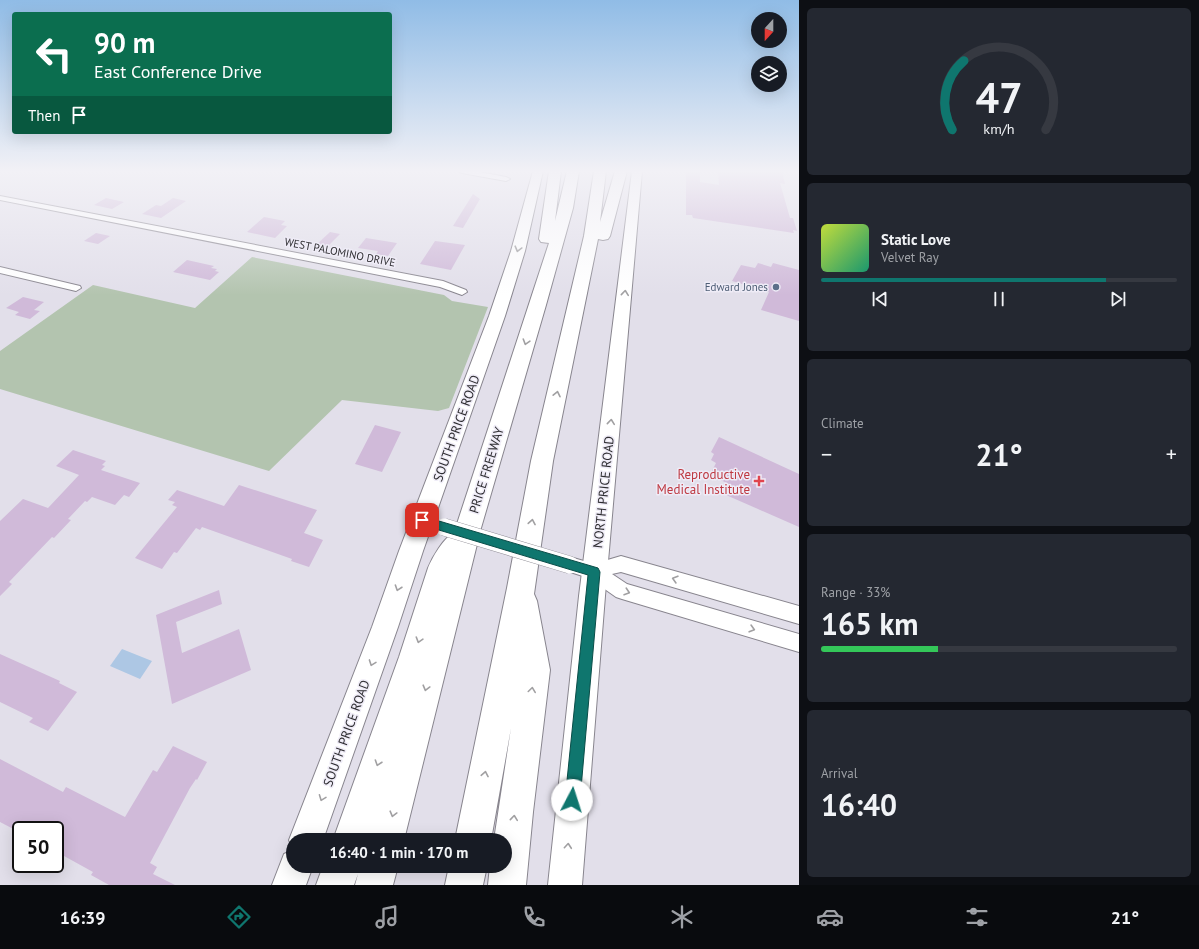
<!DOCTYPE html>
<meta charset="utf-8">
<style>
:root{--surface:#171b24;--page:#242831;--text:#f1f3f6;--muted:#9ea1a6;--line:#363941;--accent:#0f766e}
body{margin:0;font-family:"PT Sans",sans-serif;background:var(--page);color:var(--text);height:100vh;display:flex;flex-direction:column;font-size:15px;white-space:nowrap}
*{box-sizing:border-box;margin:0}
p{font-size:13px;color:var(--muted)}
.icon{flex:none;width:22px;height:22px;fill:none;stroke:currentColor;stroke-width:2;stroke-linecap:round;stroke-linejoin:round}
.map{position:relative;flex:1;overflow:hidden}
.drawer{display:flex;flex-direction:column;gap:8px;padding:8px;background:#0d0f14;width:400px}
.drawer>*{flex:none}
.hud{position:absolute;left:12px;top:12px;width:380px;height:122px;border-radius:4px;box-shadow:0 4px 16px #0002;background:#0b6e4f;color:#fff;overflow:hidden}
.needle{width:26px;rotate:201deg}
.controls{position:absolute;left:751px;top:12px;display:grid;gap:8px}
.controls a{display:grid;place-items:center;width:36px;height:36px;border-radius:50%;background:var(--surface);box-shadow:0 4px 16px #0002;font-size:20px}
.speed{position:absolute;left:12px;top:821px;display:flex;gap:8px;font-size:20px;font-weight:700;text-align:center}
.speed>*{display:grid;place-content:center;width:52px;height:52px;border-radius:50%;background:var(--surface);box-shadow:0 4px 16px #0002;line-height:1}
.speed .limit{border:2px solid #111;border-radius:6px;background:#fff;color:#111}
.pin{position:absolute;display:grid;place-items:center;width:34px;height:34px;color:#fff;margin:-17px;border-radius:8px;box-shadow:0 2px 6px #0006}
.me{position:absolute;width:44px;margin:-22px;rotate:5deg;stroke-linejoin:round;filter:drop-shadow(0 0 3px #0008)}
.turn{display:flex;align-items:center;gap:14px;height:84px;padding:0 16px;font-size:18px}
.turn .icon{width:52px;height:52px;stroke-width:2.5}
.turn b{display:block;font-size:28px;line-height:34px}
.then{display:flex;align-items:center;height:38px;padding:0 16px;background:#0003;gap:8px;font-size:15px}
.big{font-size:30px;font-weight:800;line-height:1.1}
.drawer .card{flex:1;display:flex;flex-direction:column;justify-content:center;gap:6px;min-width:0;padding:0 14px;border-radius:6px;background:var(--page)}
.drawer .dial{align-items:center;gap:0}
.dial svg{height:104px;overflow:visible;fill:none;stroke:var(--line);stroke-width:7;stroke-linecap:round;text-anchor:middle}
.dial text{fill:var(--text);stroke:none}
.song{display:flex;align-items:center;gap:12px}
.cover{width:48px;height:48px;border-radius:6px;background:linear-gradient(135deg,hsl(70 70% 55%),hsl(160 70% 35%))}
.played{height:4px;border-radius:2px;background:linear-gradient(90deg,var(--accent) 80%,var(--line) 80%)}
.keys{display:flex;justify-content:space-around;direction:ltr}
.heat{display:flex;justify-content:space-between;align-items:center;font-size:22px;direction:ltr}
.charge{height:6px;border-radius:3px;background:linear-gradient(90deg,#34c759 33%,var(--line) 0)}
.trip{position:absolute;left:286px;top:833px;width:226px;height:40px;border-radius:20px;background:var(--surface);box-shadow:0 4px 16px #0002;font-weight:800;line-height:40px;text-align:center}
.dock{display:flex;height:64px;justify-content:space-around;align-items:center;background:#090b0e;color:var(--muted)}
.dock .icon{width:28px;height:28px}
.dock .current{color:var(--accent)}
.dock b{font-size:18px;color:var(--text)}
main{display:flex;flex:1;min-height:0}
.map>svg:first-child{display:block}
</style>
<main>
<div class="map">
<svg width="799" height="885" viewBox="0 0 799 885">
<rect width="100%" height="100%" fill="#e2dfea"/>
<path fill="#b3c4af" d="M 252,257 L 444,295 L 452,301 L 488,307 L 449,408 L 438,411 L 342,400 L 269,471 L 0,389 L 0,351 L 93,285 L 195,308 Z"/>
<path fill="#adc7e4" d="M 122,649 L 152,661 L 140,679 L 110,666 Z"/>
<path fill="#d0bad9" d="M 686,171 L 700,171 L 700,182 L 719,185 L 718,171 L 782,171 L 785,184 L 780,183 L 790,218 L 793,218 L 797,231 L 793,230 L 794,233 L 693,218 L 692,215 L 686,215 Z
M 473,194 L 480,199 L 463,228 L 453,226 Z
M 106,198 L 124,202 L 112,209 L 94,205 Z
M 173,198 L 186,201 L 161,218 L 142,214 L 156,205 L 161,206 Z
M 264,217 L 285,221 L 281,225 L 287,226 L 275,238 L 247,232 Z
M 330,232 L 340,234 L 327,247 L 316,245 Z
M 96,233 L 110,236 L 98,244 L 84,241 Z
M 366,238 L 397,243 L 388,256 L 376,254 L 378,251 L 358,248 Z
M 435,241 L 465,245 L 451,270 L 420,264 Z
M 187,260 L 214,266 L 211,268 L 217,269 L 215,271 L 219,272 L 210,280 L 173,272 Z
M 758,263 L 771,267 L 773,263 L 799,270 L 799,321 L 761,310 L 769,292 L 732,281 L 741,265 L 755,268 Z
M 23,297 L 44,302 L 34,310 L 40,311 L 30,319 L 15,315 L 19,312 L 6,308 Z
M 375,425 L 401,432 L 382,472 L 355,464 Z
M 719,437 L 799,474 L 799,527 L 726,495 L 731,485 L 712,476 L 714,472 L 712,471 L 716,463 L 711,460 L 714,454 L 711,452 Z
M 73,450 L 106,461 L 102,465 L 105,466 L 101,470 L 140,483 L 129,497 L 124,495 L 115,505 L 92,497 L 87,502 L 85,501 L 68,519 L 71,520 L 54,538 L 52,537 L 9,582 L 12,584 L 0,596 L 0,521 L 23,499 L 48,508 L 79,475 L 56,466 Z
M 239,485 L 317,510 L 304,533 L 323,540 L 309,567 L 291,561 L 292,559 L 202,527 L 200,530 L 196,528 L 177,553 L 174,552 L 162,569 L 135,558 L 177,507 L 172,505 L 175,502 L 168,500 L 177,490 L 224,506 Z
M 219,590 L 222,604 L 176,622 L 182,653 L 239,629 L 251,670 L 172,704 L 156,615 Z
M 0,654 L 60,681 L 59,683 L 77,692 L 48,731 L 29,722 L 33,718 L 0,702 Z
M 173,746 L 207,762 L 197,780 L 196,779 L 190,788 L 150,863 L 157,867 L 153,874 L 175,885 L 109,885 L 91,875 L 93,872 L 55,851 L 55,830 L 33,830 L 25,826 L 21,830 L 21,833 L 0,822 L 0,759 L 63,792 L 66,787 L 125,817 L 153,770 L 157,772 Z"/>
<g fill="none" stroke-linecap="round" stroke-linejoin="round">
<defs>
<path id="street" d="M 458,171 L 474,171 L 506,177 L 510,179 L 506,181 L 462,173 Z
M 0,196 L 443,281 L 466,290 L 467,292 L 462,295 L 440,287 L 0,200 Z
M 0,267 L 80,286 L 81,288 L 76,291 L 0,273 Z
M 621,556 L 799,606 L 799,624 L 621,572 L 612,574 L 627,584 L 799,634 L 799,652 L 622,599 L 616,597 L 589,578 L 564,570 L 562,565 L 564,560 L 570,557 L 594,564 Z"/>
<path id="secondary" d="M 533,171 L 543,171 L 525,251 L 505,316 L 423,551 L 398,627 L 323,840 L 293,840 L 293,849 L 289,840 L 372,627 L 399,551 L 489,316 L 511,251 Z
M 632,171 L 642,171 L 605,596 L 582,885 L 548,885 L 579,596 Z
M 293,850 L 293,866 L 313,866 L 306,885 L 272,885 L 284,854 Z"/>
<path id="highway" d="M 549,171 L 561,171 L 555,221 L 567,171 L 579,171 L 573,208 L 546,305 L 481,528 L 404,840 L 333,840 L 399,657 L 428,568 C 432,558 444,537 454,533 L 549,243 L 541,242 L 539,239 Z
M 594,171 L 606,171 L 600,222 L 615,171 L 627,171 L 610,236 L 608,239 L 603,240 L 598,239 L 553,461 L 534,594 L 537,601 L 550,670 L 533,812 L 526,885 L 488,885 L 490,866 L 505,866 L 505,840 L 494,840 L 511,728 L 491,840 L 455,840 L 507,588 L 531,461 L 584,236 Z
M 323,866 L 398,866 L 393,885 L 355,885 L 358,874 L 354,885 L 316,885 Z
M 449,866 L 487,866 L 483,885 L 445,885 Z"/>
</defs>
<use href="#street" stroke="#88858e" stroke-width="2"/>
<use href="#secondary" stroke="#88858e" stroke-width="2"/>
<use href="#highway" stroke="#88858e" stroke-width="2"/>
<use href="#street" fill="#fff" fill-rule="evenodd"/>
<use href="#secondary" fill="#fff" fill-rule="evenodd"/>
<use href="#highway" fill="#fff" fill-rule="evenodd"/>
<defs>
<path id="street-bridge" d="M 444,527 L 570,565"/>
</defs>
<use href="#street-bridge" stroke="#88858e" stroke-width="18" stroke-linecap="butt"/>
<use href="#street-bridge" stroke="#fff" stroke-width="17"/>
</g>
<defs><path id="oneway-chevron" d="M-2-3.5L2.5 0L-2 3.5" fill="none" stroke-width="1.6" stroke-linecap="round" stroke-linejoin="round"/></defs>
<g stroke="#a1a0a2">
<use href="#oneway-chevron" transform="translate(518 249) rotate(105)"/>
<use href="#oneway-chevron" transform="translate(625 293) rotate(-84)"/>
<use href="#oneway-chevron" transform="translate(526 342) rotate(107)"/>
<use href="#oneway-chevron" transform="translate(557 394) rotate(-78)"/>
<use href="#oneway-chevron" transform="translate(611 422) rotate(-84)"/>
<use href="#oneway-chevron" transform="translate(532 522) rotate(-80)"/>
<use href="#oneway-chevron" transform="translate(675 579) rotate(-164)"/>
<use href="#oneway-chevron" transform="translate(398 588) rotate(109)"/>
<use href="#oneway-chevron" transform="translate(627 592) rotate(18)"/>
<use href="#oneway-chevron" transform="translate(752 629) rotate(16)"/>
<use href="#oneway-chevron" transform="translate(419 640) rotate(107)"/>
<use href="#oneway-chevron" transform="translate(372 663) rotate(110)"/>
<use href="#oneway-chevron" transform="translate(426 688) rotate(105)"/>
<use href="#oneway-chevron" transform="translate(532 690) rotate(-82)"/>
<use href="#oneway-chevron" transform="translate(378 763) rotate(109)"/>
<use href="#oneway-chevron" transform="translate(485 774) rotate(-79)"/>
<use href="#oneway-chevron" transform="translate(322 798) rotate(111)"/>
<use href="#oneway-chevron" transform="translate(393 814) rotate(105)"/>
<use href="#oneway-chevron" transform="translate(514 818) rotate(-84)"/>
<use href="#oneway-chevron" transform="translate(568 846) rotate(-85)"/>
</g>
<linearGradient id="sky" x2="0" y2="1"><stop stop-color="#90bce6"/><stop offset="0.58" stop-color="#f2f1f6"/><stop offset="1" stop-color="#f2f1f6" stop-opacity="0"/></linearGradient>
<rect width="799" height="295" fill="url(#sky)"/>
<path fill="#0f766e" stroke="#0a4d48" d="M 422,516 L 598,568 L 600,572 L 580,800 L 577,806 L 572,808 L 567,806 L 565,800 L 588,575 L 419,524 L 417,520 L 419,517 Z"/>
<circle fill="#5c6f8a" stroke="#efecf7" stroke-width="1.5" cx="776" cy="287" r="4"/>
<path fill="#e0444e" stroke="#efecf7" stroke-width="1.5" d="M757 475h4v4h4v4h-4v4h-4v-4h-4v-4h4z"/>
<g text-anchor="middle" stroke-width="3" stroke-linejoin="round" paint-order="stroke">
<g font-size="11" fill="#2e2d31" stroke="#efecf7">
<text transform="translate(340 252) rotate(11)" y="4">WEST PALOMINO DRIVE</text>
</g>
<g font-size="11" fill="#4e5e75" stroke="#efecf7" text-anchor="end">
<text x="768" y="291">Edward Jones</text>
</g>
<g font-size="13" fill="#2e2d31" stroke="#efecf7">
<text transform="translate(456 428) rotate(-70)" y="5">SOUTH PRICE ROAD</text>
<text transform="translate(486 470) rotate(-73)" y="5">PRICE FREEWAY</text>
<text transform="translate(603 492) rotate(-84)" y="5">NORTH PRICE ROAD</text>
<text transform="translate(346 733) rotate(-70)" y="5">SOUTH PRICE ROAD</text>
</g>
<g font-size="13" fill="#be3a42" stroke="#efecf7" text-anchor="end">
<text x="750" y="479">Reproductive<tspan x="750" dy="15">Medical Institute</tspan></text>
</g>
</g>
</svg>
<div class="controls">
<a><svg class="needle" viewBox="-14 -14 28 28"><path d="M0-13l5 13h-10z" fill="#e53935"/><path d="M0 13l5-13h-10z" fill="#9ea1a6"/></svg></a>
<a><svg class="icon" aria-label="layers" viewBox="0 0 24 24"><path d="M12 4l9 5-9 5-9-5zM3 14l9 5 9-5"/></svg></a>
</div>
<div class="speed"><div class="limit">50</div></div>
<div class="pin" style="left:422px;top:520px;background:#d93025"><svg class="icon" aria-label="arrive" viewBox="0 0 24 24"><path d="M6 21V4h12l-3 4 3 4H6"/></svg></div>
<svg class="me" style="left:572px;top:800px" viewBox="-20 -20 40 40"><circle r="19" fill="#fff"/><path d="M0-13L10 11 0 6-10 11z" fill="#0f766e"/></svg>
<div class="trip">16:40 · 1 min · 170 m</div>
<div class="hud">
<div class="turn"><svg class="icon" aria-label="left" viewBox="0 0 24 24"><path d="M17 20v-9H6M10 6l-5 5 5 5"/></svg><div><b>90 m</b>East Conference Drive</div></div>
<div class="then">Then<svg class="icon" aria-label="arrive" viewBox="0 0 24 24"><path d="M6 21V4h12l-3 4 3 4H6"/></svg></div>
</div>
</div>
<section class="drawer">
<div class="card dial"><svg viewBox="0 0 100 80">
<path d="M14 69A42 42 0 1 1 86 69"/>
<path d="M14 69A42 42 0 0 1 23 16" stroke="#0f766e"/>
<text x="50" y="56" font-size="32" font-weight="700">47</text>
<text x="50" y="72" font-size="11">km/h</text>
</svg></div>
<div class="card">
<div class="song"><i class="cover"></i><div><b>Static Love</b><p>Velvet Ray</p></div></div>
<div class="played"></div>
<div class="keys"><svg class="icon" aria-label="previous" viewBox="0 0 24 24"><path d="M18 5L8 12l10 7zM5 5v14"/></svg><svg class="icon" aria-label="pause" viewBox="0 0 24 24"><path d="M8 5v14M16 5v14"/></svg><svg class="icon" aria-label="next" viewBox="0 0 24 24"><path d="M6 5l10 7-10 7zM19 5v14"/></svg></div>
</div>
<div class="card"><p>Climate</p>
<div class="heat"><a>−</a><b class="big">21°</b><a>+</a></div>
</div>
<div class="card"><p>Range · 33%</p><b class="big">165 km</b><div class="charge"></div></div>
<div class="card"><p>Arrival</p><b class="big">16:40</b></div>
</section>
</main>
<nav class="dock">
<b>16:39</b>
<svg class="icon current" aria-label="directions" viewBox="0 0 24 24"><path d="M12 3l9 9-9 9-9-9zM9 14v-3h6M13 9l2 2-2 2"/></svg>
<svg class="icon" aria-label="music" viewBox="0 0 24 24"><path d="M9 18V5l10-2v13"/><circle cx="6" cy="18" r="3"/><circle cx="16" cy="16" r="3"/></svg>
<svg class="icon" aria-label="phone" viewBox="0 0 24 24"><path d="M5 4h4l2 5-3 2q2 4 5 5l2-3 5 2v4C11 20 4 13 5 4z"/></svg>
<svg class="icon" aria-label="climate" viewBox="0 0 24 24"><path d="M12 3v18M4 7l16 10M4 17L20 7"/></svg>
<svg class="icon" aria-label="car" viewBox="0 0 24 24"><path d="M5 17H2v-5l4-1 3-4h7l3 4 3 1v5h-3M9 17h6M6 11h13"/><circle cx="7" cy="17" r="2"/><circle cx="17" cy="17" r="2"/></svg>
<svg class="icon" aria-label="filters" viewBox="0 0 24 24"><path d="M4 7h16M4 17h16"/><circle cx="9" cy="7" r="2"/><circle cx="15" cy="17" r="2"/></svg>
<b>21°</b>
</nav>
